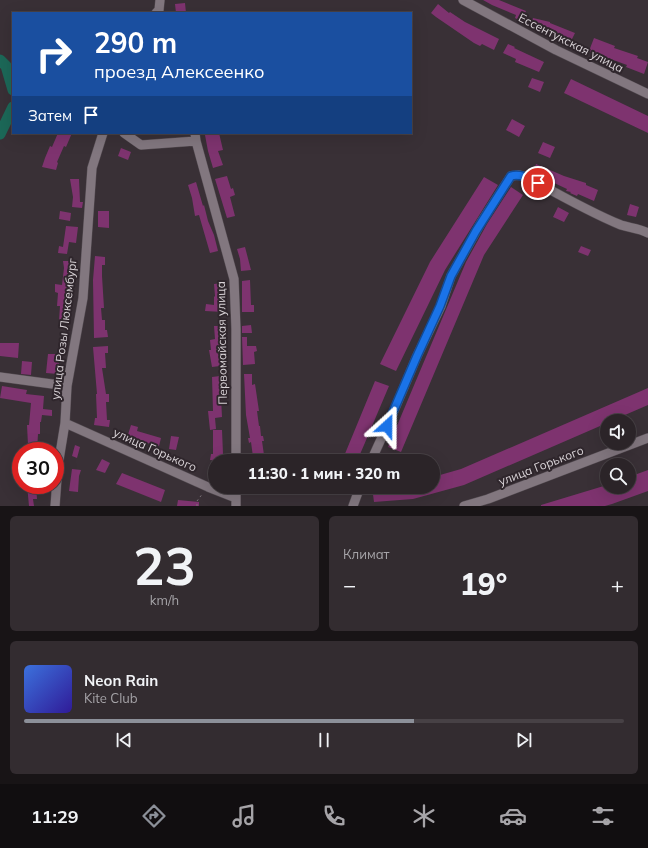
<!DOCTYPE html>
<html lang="ru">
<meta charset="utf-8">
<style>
:root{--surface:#2b2428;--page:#332c30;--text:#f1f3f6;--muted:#a6a4a8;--line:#474145;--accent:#8c9099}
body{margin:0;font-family:Mulish,sans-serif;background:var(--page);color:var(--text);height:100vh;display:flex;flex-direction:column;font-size:15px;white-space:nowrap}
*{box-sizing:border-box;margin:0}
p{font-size:13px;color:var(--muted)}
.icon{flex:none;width:22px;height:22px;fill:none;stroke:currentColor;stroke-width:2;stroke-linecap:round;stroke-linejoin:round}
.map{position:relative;height:506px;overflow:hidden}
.sheet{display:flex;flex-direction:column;gap:10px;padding:10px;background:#181416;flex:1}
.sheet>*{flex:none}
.top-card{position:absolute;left:12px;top:12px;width:400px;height:122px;border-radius:0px;box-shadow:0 4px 16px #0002,0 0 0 1px var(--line);background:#1a4fa0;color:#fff;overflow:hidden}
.buttons{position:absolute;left:600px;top:414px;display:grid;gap:8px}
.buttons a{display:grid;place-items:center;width:36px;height:36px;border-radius:50%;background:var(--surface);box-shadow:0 4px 16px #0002,0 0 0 1px var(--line);font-size:20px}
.speed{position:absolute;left:12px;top:442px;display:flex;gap:8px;font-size:20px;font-weight:700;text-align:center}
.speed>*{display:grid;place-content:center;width:52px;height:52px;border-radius:50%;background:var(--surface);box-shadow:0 4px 16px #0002,0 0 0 1px var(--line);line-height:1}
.speed .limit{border:6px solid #d22;background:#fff;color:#111}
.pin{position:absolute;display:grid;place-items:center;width:34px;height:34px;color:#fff;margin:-17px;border:2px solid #fff;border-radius:50%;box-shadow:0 1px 4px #0007}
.me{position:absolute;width:44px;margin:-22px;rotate:24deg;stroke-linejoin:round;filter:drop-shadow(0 0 3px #0008)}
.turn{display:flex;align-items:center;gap:14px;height:84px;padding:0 16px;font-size:18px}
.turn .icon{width:52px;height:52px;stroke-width:2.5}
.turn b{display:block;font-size:28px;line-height:34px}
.then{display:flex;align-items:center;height:38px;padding:0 16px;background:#0003;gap:8px;font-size:15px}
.big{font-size:30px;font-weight:800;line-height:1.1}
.sheet .card{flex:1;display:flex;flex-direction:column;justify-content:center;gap:6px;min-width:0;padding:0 14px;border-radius:6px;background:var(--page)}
.sheet .dial{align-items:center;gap:0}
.dial b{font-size:52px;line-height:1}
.song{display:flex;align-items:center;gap:12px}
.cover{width:48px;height:48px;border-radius:6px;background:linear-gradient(135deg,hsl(220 70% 55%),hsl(250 70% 35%))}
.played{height:4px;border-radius:2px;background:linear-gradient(90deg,var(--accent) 65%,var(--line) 65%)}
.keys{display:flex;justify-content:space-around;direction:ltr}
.heat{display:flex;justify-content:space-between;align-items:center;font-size:22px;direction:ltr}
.sheet .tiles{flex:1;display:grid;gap:10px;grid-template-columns:1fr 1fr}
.card:last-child{grid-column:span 2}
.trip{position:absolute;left:208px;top:454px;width:232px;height:40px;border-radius:20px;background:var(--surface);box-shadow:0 4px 16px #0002,0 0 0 1px var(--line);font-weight:800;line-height:40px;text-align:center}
.dock{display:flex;height:64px;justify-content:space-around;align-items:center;background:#110e10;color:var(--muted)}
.dock .icon{width:28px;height:28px}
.dock .on{color:var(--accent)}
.dock b{font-size:18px;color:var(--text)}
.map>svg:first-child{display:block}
</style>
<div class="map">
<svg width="648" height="506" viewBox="0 0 648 506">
<rect width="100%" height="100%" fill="#393036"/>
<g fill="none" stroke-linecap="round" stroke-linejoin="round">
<path stroke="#1c6858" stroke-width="11" d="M 0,60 L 6,66 L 13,90
M 0,134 L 13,107"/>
</g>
<path fill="#7e336f" d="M 483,0 L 499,0 L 526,11 L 521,21 L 515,18 L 516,15 L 492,5 Z
M 185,3 L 186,13 L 176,13 L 175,4 Z
M 438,4 L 449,13 L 450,12 L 465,22 L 499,39 L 494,50 L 482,44 L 480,46 L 474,43 L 436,17 L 431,13 Z
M 533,18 L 550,22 L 550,23 L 575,33 L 570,43 L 552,35 L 553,34 L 542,31 L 543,29 L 531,26 Z
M 594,38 L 615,46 L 614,48 L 638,56 L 637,58 L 648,62 L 644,74 L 626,67 L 627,65 L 589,51 Z
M 508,44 L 515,47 L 514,48 L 544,62 L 539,72 L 515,62 L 516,59 L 503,53 Z
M 532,78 L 544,82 L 540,92 L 528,87 Z
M 571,79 L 648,116 L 648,133 L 564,93 Z
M 512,119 L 525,126 L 519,137 L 506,130 Z
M 58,133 L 72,133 L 66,147 L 64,146 L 57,162 L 58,163 L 56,170 L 42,167 L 45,158 L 50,146 L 52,147 Z
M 219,133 L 223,150 L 218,151 L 223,165 L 213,168 L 208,151 L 205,135 Z
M 543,142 L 555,147 L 550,158 L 538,153 Z
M 121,148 L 131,152 L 128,160 L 118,156 Z
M 536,164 L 564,176 L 586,183 L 586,185 L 598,190 L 594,201 L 578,194 L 577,196 L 570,193 L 571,192 L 566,191 L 567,189 L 533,173 Z
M 227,176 L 231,189 L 233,188 L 235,195 L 230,197 L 235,216 L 227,218 L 215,179 Z
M 484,177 L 498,185 L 445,270 L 396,371 L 380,364 L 430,262 Z
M 70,179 L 79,179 L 80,202 L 83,202 L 82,208 L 72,207 L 73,197 Z
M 196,182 L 203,206 L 204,205 L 208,221 L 214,235 L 218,251 L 210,253 L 199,215 L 195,216 L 192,198 L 188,185 Z
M 511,187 L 523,195 L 484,255 L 401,452 L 388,447 L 466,262 L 487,224 Z
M 630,204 L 639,207 L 636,217 L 627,215 Z
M 558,207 L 569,213 L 564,222 L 553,217 Z
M 60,211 L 71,213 L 70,221 L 59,219 Z
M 98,211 L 109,211 L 109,228 L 98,227 Z
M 66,226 L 78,227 L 76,243 L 69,242 L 67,254 L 58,253 L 59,246 L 63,247 Z
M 581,246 L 591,250 L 588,256 L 578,252 Z
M 245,247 L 251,270 L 241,271 L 240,259 L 237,249 Z
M 95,256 L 105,257 L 105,265 L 102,265 L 102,276 L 104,308 L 101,308 L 102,320 L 105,320 L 105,330 L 107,330 L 108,337 L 94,338 L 93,280 Z
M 63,261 L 73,261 L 68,322 L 59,321 L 60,306 L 57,306 L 58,293 L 55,292 L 55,284 L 62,285 L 64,268 Z
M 250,280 L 251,305 L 254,305 L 254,312 L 242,312 L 242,281 Z
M 223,283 L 223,312 L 205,311 L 206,304 L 214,305 L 214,297 L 215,296 L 214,284 Z
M 251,325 L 252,333 L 242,333 L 242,326 Z
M 214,326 L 222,326 L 222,330 L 221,330 L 221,357 L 219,357 L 220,366 L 212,367 L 209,350 L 211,350 L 210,340 L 215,339 Z
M 242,337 L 247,337 L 247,346 L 256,346 L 257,351 L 254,352 L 255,364 L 243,365 Z
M 67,340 L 68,347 L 59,348 L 59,341 Z
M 0,343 L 19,343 L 18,358 L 0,356 Z
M 108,346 L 108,353 L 105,353 L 106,368 L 102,368 L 106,394 L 109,394 L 109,402 L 106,402 L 107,420 L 110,420 L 109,427 L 94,425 L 95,418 L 97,418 L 96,394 L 97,394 L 93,347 Z
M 48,354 L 60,354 L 58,374 L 46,373 Z
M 22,361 L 32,362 L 31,375 L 21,374 Z
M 244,374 L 252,374 L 252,385 L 255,384 L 259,411 L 257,411 L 259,426 L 260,426 L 261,436 L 263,436 L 264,441 L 262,441 L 264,455 L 253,457 L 251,442 L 249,443 L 248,438 L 250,438 L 246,415 Z
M 220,376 L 222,417 L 215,418 L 216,429 L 210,430 L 208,411 L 213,411 L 212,377 Z
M 375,381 L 389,386 L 364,445 L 357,461 L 342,461 Z
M 2,386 L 27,390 L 26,394 L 44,396 L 43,409 L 52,410 L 52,416 L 42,415 L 41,422 L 40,422 L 40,434 L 38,434 L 37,451 L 25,451 L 25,445 L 28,445 L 27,425 L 29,425 L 31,403 L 0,398 Z
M 648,388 L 648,405 L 611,421 L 607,421 L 607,423 L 464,485 L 413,499 L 374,502 L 372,487 L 433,487 L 433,477 L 461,469 Z
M 131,425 L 138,427 L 137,431 L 161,438 L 159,446 L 127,438 Z
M 213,430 L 222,430 L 223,454 L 222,461 L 210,460 L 211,454 L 213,454 Z
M 171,436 L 179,437 L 176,450 L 169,449 Z
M 75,445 L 80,447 L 77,458 L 72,456 Z
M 102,459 L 110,463 L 105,473 L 96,470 Z
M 72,469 L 81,470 L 79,476 L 78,492 L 69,491 Z
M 648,470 L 648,491 L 612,504 L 605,506 L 541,506 L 541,505 L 607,485 L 607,487 L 629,487 L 629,477 Z
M 122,473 L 165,490 L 161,502 L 116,484 Z
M 27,485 L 36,485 L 37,499 L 33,499 L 34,506 L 29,506 Z
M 319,487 L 345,487 L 343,495 L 319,489 Z
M 178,500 L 199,502 L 199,506 L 177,506 Z"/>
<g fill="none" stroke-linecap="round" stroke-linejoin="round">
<defs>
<path id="minor" d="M 463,0 L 556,50 L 648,94
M 156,13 L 159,10 L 160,0
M 124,133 L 141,145 L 196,141
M 195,133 L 196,141 L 234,279 L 236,329 L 236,461
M 0,377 L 67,386
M 65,423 L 208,487 L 236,498
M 371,461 L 393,413 L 417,356 L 441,306 L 451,276 L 482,221 L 511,176 L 519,175 L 527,177 C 558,194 589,212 621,225 C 630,228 639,228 648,233
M 55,506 L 58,466 L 65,423 L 67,386 L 83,298 L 92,168 L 103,133
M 236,506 L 236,487
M 353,506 L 360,487
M 464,506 L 488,499 L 648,438"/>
</defs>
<use href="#minor" stroke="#544c52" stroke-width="10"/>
<path stroke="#7c7479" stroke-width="1" stroke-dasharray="2 3" stroke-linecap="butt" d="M 197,506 L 197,501 L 203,493"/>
<use href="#minor" stroke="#82777f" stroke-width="9"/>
</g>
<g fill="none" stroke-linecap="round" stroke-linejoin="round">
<defs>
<path id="route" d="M 387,426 L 417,356 L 440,306 L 451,276 L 476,231 L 511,176 C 520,173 530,179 538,183"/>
</defs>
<use href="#route" stroke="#114b97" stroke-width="10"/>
<use href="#route" stroke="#1a73e8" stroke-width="7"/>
</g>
<g text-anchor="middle" stroke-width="4" stroke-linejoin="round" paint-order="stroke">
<g font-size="12" fill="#d9d3d7" stroke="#2f262c">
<text transform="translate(571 43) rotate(27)" y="4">Ессентукская улица</text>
<text transform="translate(64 329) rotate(-83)" y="4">улица Розы Люксембург</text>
<text transform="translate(222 343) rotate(-91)" y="4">Первомайская улица</text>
<text transform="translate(155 450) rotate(24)" y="4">улица Горького</text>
<text transform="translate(541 466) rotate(-21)" y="4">улица Горького</text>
</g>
</g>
</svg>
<div class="buttons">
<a><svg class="icon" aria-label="sound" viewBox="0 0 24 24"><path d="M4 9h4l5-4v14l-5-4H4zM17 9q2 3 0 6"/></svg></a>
<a><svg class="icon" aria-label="search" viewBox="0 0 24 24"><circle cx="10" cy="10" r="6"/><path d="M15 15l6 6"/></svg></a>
</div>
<div class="speed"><div class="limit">30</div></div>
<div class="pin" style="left:538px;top:183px;background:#d93025"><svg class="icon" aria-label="arrive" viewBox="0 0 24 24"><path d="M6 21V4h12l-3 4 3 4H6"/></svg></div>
<svg class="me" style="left:387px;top:426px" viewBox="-20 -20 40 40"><path d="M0-17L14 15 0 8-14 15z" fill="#1a73e8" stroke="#fff" stroke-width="4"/></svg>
<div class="trip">11:30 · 1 мин · 320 m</div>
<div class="top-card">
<div class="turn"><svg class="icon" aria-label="right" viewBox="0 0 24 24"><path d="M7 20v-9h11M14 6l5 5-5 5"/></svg><div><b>290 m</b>проезд Алексеенко</div></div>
<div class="then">Затем<svg class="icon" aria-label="arrive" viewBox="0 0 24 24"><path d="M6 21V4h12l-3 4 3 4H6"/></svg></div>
</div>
</div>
<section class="sheet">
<div class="tiles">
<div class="card dial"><b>23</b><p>km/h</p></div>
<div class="card"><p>Климат</p>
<div class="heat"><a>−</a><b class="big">19°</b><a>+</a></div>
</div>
<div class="card">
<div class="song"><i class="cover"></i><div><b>Neon Rain</b><p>Kite Club</p></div></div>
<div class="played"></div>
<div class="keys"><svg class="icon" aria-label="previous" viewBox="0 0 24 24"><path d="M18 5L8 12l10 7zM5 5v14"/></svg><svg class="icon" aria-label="pause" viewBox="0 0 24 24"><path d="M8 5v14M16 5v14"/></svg><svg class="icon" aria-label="next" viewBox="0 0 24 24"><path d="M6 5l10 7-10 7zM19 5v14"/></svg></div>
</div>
</div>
</section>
<nav class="dock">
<b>11:29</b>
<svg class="icon on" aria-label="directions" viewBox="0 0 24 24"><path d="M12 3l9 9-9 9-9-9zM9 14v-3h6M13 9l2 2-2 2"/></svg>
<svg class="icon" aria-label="music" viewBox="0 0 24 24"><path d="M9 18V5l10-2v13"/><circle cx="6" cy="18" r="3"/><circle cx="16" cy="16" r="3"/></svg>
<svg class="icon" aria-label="phone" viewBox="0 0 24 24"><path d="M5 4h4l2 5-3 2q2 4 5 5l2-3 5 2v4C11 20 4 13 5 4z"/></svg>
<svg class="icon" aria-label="climate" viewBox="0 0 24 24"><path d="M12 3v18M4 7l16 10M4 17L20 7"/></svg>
<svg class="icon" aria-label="car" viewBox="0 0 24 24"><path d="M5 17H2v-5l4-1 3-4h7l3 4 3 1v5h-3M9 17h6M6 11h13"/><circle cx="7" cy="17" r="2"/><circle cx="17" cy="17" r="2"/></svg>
<svg class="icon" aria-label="filters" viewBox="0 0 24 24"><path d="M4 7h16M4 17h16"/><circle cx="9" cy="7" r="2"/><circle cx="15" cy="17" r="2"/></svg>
</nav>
